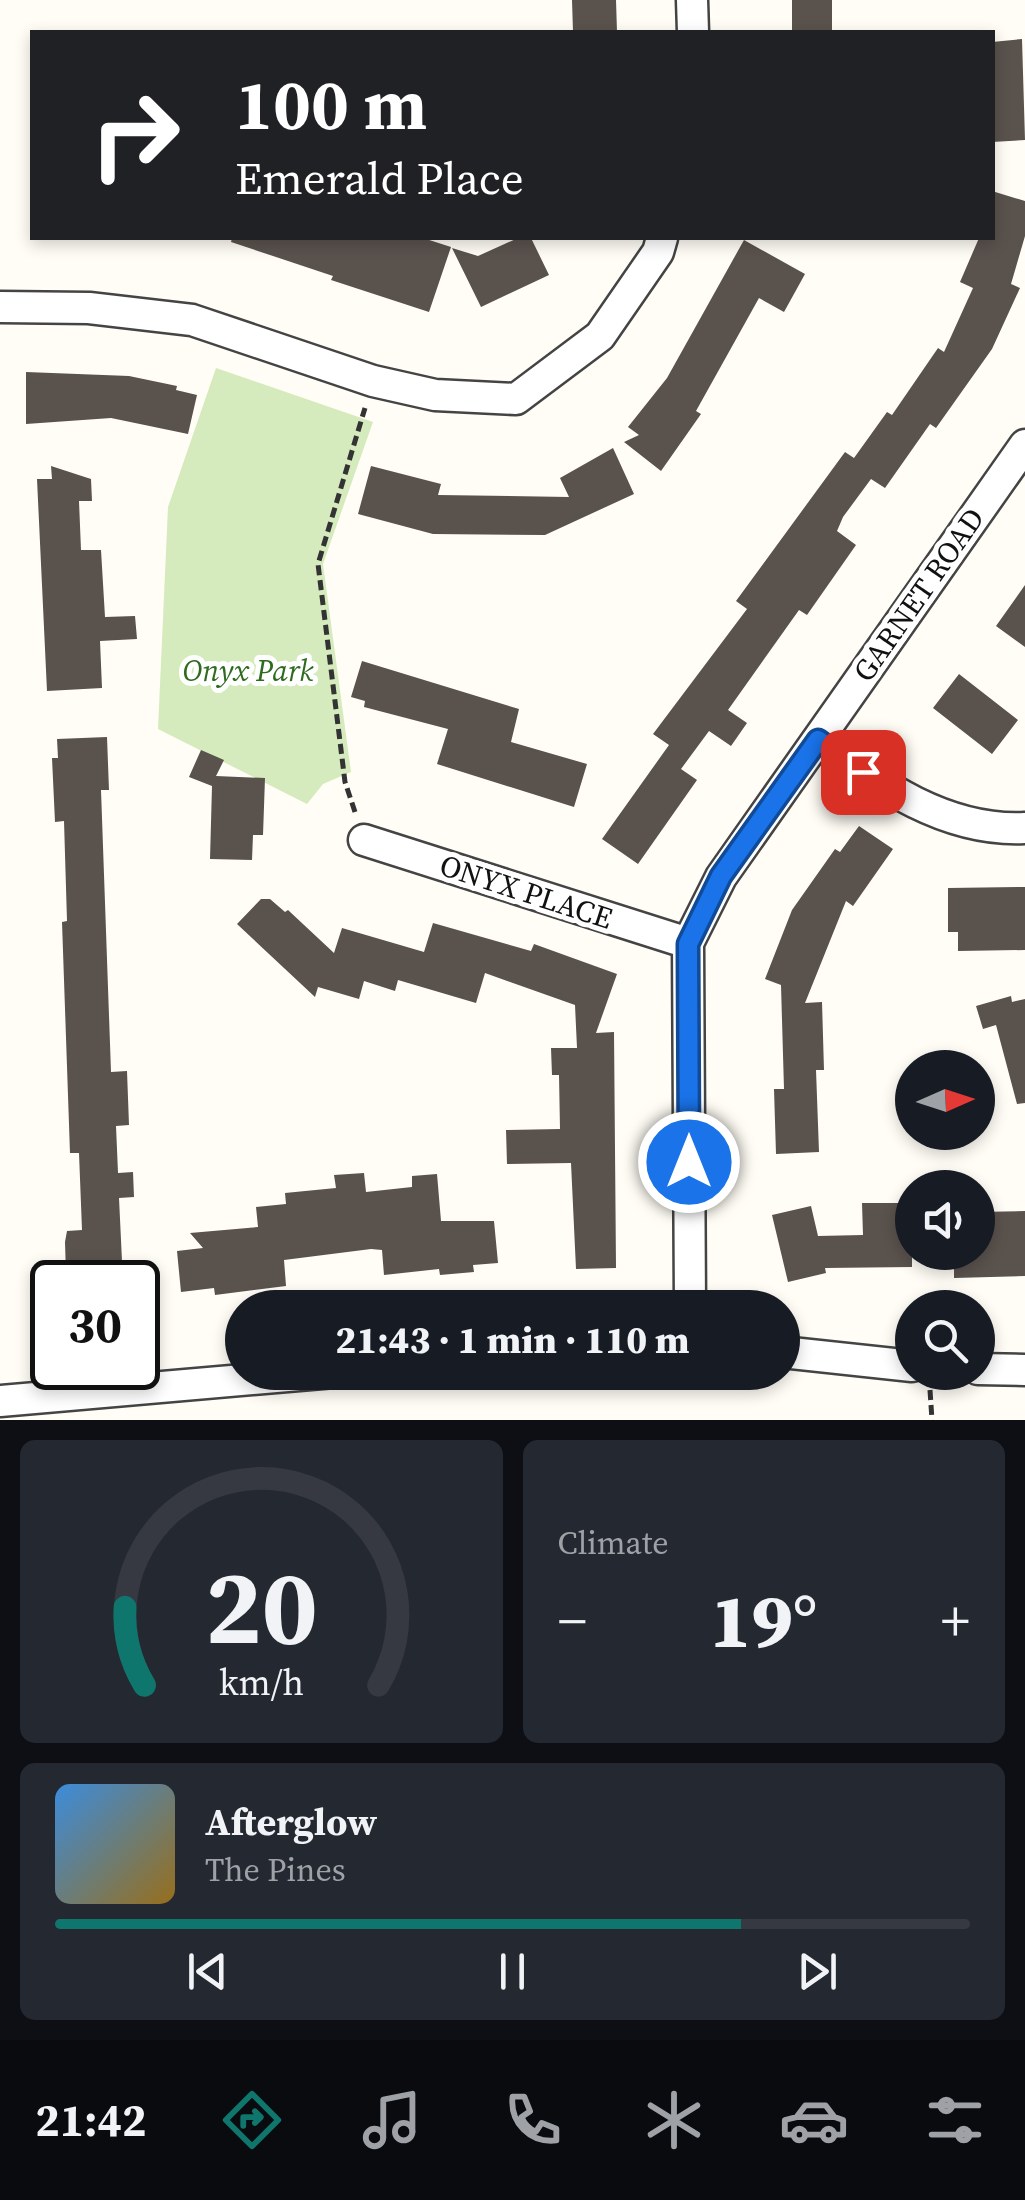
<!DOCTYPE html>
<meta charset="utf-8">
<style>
:root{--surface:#171b24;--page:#242831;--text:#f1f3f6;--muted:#9ea1a6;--line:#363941;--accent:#0f766e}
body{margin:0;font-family:"Source Serif 4",serif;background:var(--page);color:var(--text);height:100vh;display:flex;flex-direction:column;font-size:38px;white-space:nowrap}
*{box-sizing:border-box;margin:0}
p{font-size:32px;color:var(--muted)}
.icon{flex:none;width:55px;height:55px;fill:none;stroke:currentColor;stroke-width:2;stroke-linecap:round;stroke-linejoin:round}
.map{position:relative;height:1420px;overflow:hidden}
.drawer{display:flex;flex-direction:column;gap:20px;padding:20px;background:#0d0f14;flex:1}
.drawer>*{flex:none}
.top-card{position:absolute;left:30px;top:30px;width:965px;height:210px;border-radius:0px;box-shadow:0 5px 15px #0003;background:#202124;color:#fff;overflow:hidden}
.needle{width:65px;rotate:87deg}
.controls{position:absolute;left:895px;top:1050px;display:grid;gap:20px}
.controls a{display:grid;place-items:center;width:100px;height:100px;border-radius:50%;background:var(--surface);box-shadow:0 5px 15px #0003;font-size:50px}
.speed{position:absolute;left:30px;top:1260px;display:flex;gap:20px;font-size:50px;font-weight:700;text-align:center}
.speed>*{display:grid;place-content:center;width:130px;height:130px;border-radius:50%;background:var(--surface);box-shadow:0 5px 15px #0003;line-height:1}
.speed .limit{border:5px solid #111;border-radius:15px;background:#fff;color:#111}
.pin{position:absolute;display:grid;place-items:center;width:85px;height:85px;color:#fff;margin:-42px;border-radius:20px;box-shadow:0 5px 15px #0006}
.me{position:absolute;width:110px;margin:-55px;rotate:0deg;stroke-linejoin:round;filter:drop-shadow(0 0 8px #0008)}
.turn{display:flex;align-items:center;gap:35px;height:210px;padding:0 40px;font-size:45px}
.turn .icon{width:130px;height:130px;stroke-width:2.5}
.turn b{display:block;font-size:70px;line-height:85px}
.big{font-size:75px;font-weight:800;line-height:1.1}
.drawer .tile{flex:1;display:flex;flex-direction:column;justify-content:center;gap:15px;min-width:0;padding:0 35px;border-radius:15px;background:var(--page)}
.drawer .dial{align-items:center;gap:0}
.dial svg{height:260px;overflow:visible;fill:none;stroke:var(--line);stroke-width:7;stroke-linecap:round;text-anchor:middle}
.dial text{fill:var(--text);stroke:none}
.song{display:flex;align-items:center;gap:30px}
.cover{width:120px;height:120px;border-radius:15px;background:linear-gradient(135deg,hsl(210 70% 55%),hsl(40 70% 35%))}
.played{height:10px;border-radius:5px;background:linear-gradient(90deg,var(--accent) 75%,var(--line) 75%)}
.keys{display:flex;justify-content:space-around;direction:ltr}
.heat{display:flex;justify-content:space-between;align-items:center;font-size:55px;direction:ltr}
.drawer .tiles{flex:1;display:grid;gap:20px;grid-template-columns:1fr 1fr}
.tile:last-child{grid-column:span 2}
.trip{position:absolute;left:225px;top:1290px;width:575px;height:100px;border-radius:50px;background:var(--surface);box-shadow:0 5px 15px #0003;font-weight:800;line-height:100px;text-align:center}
.tab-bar{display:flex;height:160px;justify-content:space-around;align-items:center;background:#090b0e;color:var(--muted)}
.tab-bar .icon{width:70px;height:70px}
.tab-bar .current{color:var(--accent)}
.tab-bar b{font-size:45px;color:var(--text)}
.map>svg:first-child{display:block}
</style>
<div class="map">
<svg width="1025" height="1420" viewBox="0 0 1025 1420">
<rect width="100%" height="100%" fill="#fffdf5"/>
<path fill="#d5ebbd" d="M 216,368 L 373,422 L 323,564 L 351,772 L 323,784 L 307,804 L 158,729 L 168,507 Z"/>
<path fill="#5a524d" d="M 572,0 L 616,0 L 617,32 L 573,32 Z
M 792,0 L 832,0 L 832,32 L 792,32 Z
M 1022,39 L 1025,140 L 992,142 L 992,42 Z
M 992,191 L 1025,201 L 1025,236 L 1011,284 L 1020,288 L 992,349 L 936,428 L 930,424 L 885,488 L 871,479 L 843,517 L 837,531 L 856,545 L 807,615 L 799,610 L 728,710 L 747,723 L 731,746 L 709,731 L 681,769 L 697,780 L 638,864 L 602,839 L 669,745 L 653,734 L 747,609 L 736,601 L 845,452 L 854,458 L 887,412 L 892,415 L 938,348 L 944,352 L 973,288 L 960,282 L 979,238 L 992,238 Z
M 232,238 L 423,238 L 451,247 L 429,312 L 331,280 L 333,276 L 231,242 Z
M 518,238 L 531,238 L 549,275 L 481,307 L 452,248 L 478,256 Z
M 744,240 L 805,274 L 784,312 L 759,298 L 696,411 L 701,414 L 661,471 L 624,442 L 639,435 L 628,427 L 667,378 Z
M 26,372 L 129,376 L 177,386 L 176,390 L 197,395 L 188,434 L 111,418 L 26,424 Z
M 613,448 L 634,494 L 545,535 L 433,534 L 358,514 L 371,466 L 441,484 L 438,495 L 569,497 L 560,478 Z
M 51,466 L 91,479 L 92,501 L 79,501 L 81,550 L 101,550 L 105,617 L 135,616 L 137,639 L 100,641 L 102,688 L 47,691 L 37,479 L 52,479 Z
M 1025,585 L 1025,647 L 996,626 Z
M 362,661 L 519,709 L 511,742 L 587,764 L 574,807 L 437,764 L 448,729 L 364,707 L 365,701 L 351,697 Z
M 959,674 L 1018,720 L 992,754 L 933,708 Z
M 107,737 L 109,790 L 101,790 L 111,1072 L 127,1071 L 129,1125 L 116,1126 L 118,1173 L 133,1172 L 134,1197 L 119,1198 L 123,1282 L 74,1282 L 74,1275 L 66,1275 L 65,1242 L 67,1231 L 82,1230 L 79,1153 L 70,1153 L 62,922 L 67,921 L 64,821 L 55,822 L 52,758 L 58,758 L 57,739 Z
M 201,750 L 224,760 L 216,776 L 265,778 L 263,835 L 253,835 L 252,860 L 210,859 L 212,786 L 189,777 Z
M 859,826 L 893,849 L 853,906 L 846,901 L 805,1003 L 822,1002 L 824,1070 L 816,1070 L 819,1152 L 776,1154 L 774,1089 L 784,1089 L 781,985 L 765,979 L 792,910 L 835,849 L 840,852 Z
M 1025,887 L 1025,950 L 958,951 L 958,932 L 948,932 L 948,888 Z
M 261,899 L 270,899 L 285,912 L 288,910 L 334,953 L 342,928 L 424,952 L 433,923 L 531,951 L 534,944 L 617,974 L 596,1033 L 614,1032 L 616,1268 L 576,1269 L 571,1163 L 507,1164 L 506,1130 L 560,1129 L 559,1075 L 552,1075 L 551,1048 L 577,1048 L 575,1005 L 485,973 L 476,1003 L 398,980 L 395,991 L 364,981 L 359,999 L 318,987 L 315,997 L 237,924 Z
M 1011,996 L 1012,1002 L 1025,999 L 1025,1103 L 1017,1104 L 996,1025 L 983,1029 L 976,1006 Z
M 364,1173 L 366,1192 L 412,1187 L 412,1176 L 437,1174 L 441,1221 L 494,1221 L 498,1263 L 473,1265 L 474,1272 L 440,1275 L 439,1269 L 384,1275 L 382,1250 L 371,1249 L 284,1260 L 286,1286 L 215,1295 L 214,1288 L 181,1292 L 177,1251 L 203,1248 L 190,1233 L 258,1227 L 256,1207 L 286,1204 L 285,1193 L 336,1188 L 334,1175 Z
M 862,1203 L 912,1203 L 912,1267 L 825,1268 L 826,1273 L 788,1282 L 772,1215 L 811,1206 L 818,1236 L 863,1235 Z
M 1025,1211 L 1025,1276 L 954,1278 L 954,1252 L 978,1252 L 978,1212 Z"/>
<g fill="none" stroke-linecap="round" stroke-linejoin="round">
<defs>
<path id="minor" d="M 692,0 L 693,32
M 0,307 L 89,308 L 192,320 L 373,381 L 435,395 L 516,399 L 600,336 L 658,252 L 662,238
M 818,740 C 879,784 945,832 1025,828
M 364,840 L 688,943
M 690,1308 L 688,943 L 721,877 L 1025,445
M 782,1352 L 912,1366
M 978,1369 L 1025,1370
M 0,1401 L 334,1372"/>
</defs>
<use href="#minor" stroke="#444" stroke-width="35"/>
<path stroke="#333" stroke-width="5" stroke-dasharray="10 5" stroke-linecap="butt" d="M 355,812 L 345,782 L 318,564 L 365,408
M 930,1390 L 932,1420"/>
<use href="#minor" stroke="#fff" stroke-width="30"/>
</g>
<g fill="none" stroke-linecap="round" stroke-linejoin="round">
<defs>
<path id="route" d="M 689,1162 L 688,944 L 721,876 L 818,740 L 863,772"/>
</defs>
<use href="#route" stroke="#114b97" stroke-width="25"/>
<use href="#route" stroke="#1a73e8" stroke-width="18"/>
</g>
<g text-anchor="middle" stroke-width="10" stroke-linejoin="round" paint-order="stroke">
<g font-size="30" fill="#111" stroke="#fff">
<text transform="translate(919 595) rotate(-55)" y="10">GARNET ROAD</text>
<text transform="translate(526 892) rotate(18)" y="10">ONYX PLACE</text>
</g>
<g font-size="30" font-style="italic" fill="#2f6b1f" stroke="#fff">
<text x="248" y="681">Onyx Park</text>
</g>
</g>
</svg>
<div class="controls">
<a><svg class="needle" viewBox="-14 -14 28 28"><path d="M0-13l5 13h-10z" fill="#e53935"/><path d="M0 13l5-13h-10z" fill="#9ea1a6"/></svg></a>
<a><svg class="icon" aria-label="sound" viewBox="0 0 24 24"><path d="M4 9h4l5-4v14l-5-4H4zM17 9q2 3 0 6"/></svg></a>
<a><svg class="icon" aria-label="search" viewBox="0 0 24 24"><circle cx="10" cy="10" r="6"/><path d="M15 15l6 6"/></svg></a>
</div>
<div class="speed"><div class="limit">30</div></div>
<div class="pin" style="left:863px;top:772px;background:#d93025"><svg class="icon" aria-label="arrive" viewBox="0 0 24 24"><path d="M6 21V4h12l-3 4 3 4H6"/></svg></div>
<svg class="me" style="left:689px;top:1162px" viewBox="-20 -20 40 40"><circle r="17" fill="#1a73e8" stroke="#fff" stroke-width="3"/><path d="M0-11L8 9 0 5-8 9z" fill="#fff"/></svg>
<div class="trip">21:43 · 1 min · 110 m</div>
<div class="top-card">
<div class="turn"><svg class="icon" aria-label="right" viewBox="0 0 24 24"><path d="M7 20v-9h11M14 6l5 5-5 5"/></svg><div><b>100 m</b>Emerald Place</div></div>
</div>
</div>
<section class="drawer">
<div class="tiles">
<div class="tile dial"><svg viewBox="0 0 100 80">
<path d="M14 69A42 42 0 1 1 86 69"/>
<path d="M14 69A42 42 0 0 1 8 45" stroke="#0f766e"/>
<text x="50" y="56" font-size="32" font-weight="700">20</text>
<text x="50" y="72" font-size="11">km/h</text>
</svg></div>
<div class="tile"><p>Climate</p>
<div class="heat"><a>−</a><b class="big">19°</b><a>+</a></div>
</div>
<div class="tile">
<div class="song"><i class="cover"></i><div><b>Afterglow</b><p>The Pines</p></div></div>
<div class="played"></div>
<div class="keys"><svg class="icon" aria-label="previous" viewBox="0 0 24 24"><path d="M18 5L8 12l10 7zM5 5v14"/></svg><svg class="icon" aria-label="pause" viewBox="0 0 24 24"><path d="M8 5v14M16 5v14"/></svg><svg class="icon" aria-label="next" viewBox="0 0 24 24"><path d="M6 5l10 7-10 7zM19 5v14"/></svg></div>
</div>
</div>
</section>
<nav class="tab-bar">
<b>21:42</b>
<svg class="icon current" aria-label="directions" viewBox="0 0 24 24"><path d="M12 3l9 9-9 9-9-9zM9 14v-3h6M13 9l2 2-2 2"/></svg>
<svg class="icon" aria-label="music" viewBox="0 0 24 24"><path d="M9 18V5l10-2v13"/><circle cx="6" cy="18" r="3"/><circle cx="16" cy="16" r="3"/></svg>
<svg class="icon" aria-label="phone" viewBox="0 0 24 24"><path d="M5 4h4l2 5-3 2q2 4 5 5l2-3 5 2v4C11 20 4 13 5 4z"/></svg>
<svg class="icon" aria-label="climate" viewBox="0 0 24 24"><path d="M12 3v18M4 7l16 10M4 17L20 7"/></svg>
<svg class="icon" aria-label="car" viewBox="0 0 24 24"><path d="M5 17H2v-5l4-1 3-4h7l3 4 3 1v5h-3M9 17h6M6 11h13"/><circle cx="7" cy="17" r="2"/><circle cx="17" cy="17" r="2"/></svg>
<svg class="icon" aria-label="filters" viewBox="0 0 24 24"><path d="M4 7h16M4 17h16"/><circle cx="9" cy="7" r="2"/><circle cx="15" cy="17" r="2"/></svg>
</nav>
